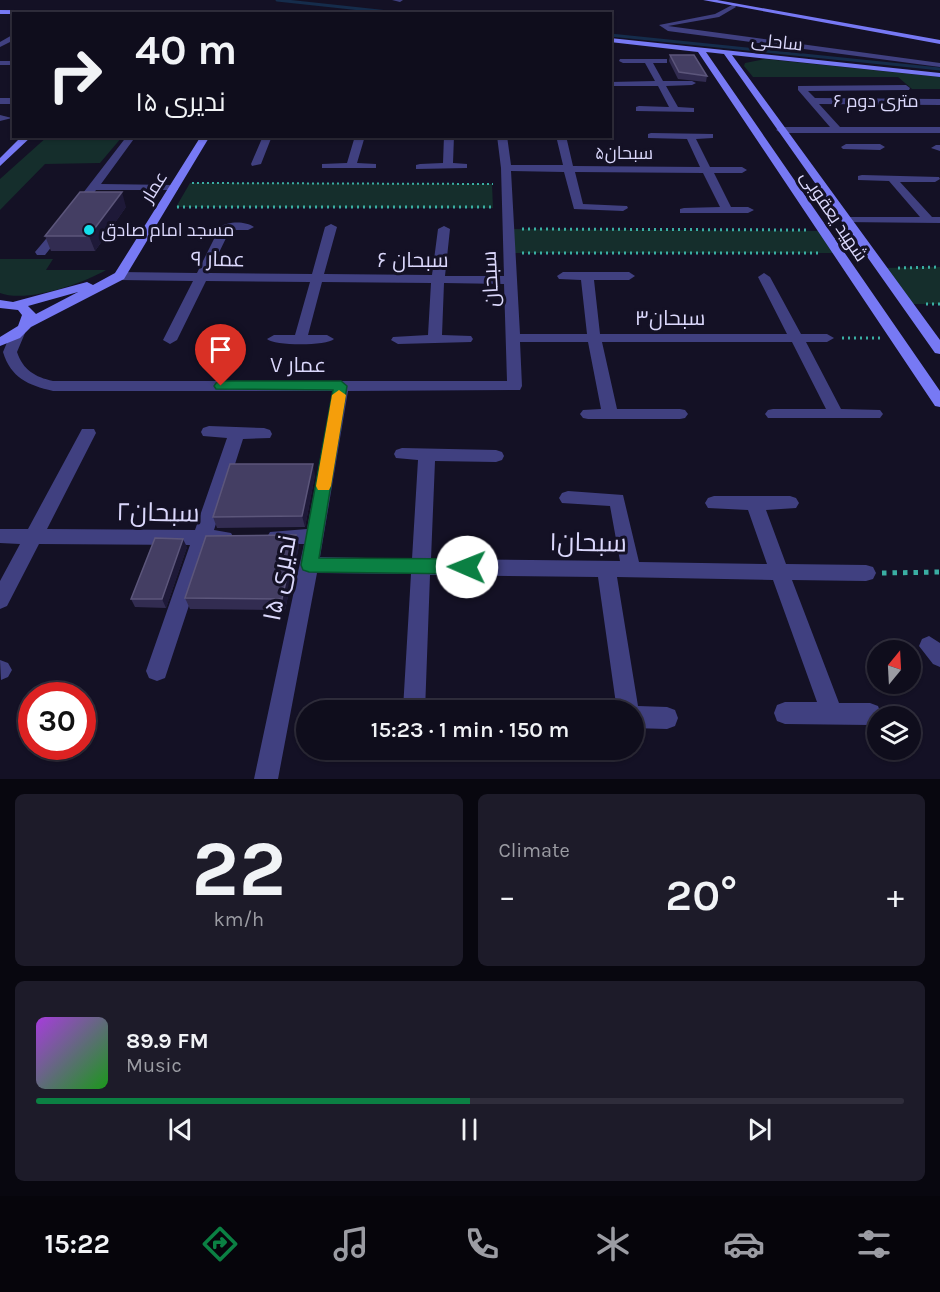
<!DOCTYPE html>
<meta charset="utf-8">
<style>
:root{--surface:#0f0d1c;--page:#1d1b29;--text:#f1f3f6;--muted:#9b9ca3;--line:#2f2d3b;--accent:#0b8043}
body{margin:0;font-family:Karla,Cairo,sans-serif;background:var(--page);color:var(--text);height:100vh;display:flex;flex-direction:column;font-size:22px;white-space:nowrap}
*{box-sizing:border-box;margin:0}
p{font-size:20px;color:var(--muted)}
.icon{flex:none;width:33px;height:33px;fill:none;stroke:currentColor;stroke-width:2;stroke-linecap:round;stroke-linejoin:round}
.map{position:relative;height:779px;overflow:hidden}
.sheet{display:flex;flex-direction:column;gap:15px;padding:15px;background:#08070f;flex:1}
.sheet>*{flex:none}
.hud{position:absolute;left:12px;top:12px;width:600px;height:126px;border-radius:0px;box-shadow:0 2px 4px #0004,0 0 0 2px var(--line);background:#0f0d1c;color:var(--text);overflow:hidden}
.needle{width:39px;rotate:18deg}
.fabs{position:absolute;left:867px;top:640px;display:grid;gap:12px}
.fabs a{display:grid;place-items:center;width:54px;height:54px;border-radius:50%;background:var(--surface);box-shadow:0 2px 4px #0004,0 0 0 2px var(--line);font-size:30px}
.speed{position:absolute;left:18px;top:682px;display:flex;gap:12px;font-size:30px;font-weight:700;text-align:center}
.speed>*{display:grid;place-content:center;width:78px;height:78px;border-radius:50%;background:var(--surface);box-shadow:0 2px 4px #0004,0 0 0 2px var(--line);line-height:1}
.speed .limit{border:9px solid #d22;background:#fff;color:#111}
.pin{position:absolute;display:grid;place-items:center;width:51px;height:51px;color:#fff;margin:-62px -26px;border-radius:50% 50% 50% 0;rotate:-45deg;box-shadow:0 0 6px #0007}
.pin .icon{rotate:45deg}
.me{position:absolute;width:66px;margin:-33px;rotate:271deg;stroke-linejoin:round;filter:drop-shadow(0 0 4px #0008)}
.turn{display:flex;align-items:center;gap:21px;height:126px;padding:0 24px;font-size:27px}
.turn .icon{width:78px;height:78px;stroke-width:2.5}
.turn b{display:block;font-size:42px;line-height:51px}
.big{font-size:45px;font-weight:600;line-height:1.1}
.sheet .card{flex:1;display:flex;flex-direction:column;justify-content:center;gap:9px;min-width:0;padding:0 21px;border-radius:9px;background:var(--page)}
.sheet .dial{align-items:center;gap:0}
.dial b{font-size:78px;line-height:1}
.song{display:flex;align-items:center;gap:18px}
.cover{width:72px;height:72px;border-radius:9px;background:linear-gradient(135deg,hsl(280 70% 55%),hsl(120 70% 35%))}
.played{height:6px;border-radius:3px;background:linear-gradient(90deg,var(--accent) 50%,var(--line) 50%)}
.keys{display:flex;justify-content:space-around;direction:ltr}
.heat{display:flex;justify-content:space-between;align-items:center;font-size:33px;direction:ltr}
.sheet .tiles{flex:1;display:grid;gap:15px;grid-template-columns:1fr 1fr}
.card:last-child{grid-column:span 2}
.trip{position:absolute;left:296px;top:700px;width:348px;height:60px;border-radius:30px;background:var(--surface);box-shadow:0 2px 4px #0004,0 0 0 2px var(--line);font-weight:600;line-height:60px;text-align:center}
.tab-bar{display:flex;height:96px;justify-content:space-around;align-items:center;background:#06050b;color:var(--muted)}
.tab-bar .icon{width:42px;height:42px}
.tab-bar .selected{color:var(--accent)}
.tab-bar b{font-size:27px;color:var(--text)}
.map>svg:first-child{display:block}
</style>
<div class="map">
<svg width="940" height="779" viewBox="0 0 940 779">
<rect width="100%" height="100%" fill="#141125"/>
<path fill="#152e2c" d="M 765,59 L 940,77 L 940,89 L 912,89 L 898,77 L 753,77 L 744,66 L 745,63 Z
M 48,136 L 122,137 L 100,163 L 45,164 L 0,210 L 0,179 Z
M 190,183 L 492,184 L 493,208 L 176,207 Z
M 507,229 L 821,231 L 837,253 L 508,253 Z
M 0,259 L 53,259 L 46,270 L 106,270 C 82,284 27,303 0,293 Z
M 940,267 L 940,304 L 906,304 L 880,268 Z"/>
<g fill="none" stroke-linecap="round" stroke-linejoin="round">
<path stroke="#152c4b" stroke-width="3" d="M 277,0 L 407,14
M 610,35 L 940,69"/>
<path stroke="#3aaea3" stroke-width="2" stroke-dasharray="2 3" stroke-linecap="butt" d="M 192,183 L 493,184"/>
<path stroke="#3aaea3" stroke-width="3" stroke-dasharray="2 4" stroke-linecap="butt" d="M 177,207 L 494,207
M 522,229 L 806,230
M 522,253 L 821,253
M 898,268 L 940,267
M 926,304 L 940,304
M 842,338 L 880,338"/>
<path stroke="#3aaea3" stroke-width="5" stroke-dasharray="4.5 6" stroke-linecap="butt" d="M 882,573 L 940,572"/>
<path fill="#404080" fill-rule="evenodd" d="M 392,0 L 403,0 L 400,2 Z
M 734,4 L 736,7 L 719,17 L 668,26 L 940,63 L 940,67 L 668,31 L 659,25 L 715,14 Z
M 14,34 L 14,40 L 0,47 L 0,42 Z
M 620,59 L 667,59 L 667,63 L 653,63 L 663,81 L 692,81 L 696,83 L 692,85 L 666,86 L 678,107 L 694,108 L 694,112 L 636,111 L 636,107 L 639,106 L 669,107 L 658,86 L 610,86 L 610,82 L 655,81 L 645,63 L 623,63 L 619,61 Z
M 0,61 L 14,61 L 14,65 L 0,65 Z
M 906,85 L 910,88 L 909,90 L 808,91 L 815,98 L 940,99 L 940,105 L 819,104 L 840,127 L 940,127 L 940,133 L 781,133 L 776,130 L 781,127 L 830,127 L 798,90 L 798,86 Z
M 0,98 L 14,98 L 14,104 L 0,104 Z
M 0,115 L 12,118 L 0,121 Z
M 651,133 L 713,134 L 713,138 L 696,139 L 710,167 L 742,167 L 747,170 L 742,173 L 714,173 L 731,207 L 748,207 L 754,210 L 748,213 L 680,213 L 680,209 L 684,208 L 720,207 L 703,173 L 575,172 L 583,204 L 627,206 L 628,208 L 623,211 L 574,209 L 564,172 L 511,171 L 520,334 L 587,334 L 581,280 L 559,279 L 557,276 L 563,272 L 629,272 L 635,276 L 629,280 L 594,280 L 600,334 L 787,334 L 758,277 L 764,273 L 770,277 L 801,334 L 827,334 L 834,338 L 827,342 L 806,342 L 841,409 L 880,410 L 883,414 L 880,418 L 768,418 L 765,414 L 768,410 L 773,409 L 826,409 L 792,342 L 602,342 L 617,409 L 680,409 L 685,410 L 688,414 L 685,418 L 680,419 L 588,419 L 583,418 L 580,414 L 583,410 L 601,409 L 588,342 L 520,342 L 522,386 L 520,390 L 348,391 L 320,557 L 412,559 L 418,460 L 396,458 L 394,454 L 396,450 L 402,448 L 496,450 L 502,452 L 504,456 L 502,460 L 496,462 L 435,461 L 431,559 L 620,561 L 610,506 L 562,503 L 559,498 L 562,493 L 568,491 L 623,495 L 639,562 L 767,564 L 748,510 L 708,508 L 705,503 L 708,498 L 714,496 L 790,496 L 796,498 L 799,503 L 796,508 L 766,510 L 786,564 L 866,565 L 873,567 L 876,573 L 873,579 L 866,581 L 792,580 L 839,703 L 870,703 L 878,706 L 881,714 L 878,717 L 878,722 L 870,725 L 785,724 L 777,721 L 774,713 L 777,705 L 785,702 L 817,702 L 773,580 L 617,577 L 638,706 L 667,707 L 675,710 L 678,718 L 675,726 L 667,729 L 633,728 L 633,711 L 617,711 L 598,577 L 430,575 L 425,711 L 367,711 L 370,702 C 381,698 390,699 401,703 L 403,709 L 411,574 L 317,573 L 278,779 L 254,779 L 304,544 L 276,544 L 270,542 L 267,537 L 270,532 L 307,529 L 333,391 L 53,391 C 28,385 11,378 3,352 L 11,333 L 18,329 L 25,333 L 17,352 C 23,370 35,377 53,381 L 507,381 L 504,284 L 444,283 L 442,335 L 471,336 L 473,339 L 471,342 L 398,344 L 391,340 L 393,337 L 428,335 L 431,283 L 322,282 L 308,335 L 327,335 L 334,339 C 327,346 274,346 267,339 L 274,335 L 295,335 L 310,282 L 206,281 L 177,340 L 170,344 L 163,340 L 193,281 L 120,280 L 114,276 L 120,272 L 197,273 L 220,227 C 228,221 246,221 254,227 L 248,230 L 230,230 L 209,273 L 312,274 L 325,227 L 331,224 L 337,227 L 324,274 L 432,275 L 438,229 L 444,226 L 450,229 L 445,276 L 504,276 L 501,168 L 497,136 L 507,136 L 511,165 L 563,165 L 556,136 L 566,136 L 573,166 L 700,167 L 687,139 L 648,138 L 648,134 Z
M 127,136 L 136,136 L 101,184 L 174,185 L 178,186 L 178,190 L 96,190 L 81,210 L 73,210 L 73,206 Z
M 263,136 L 272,136 L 261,164 L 252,166 L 251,164 Z
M 355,136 L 365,136 L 357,163 L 376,164 L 376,168 L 322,168 L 322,164 L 347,163 Z
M 444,136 L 454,136 L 453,163 L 467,164 L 467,168 L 416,169 L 416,165 L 420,164 L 443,163 Z
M 551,136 L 537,140 L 532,137 L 533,136 Z
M 568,136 L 596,136 L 597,137 L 592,140 Z
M 846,144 L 880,144 L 885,147 L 880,150 L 843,149 L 841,147 Z
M 936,145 L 940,145 L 940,151 L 931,148 Z
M 862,175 L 939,177 L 940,179 L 935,182 L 900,182 L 932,217 L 940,217 L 940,223 L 842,222 L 840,220 L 846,217 L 920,217 L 889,181 L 858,180 L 858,176 Z
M 60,226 L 64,227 L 64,231 L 45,255 L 37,255 L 35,252 L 56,227 Z
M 209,426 L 264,428 L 270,430 L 272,434 L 270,438 L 243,439 L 214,530 L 231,533 L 234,538 L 231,543 L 209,545 L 165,678 L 157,681 L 149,678 L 146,671 L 190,545 L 39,544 L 7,606 L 0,609 L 0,581 L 20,544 L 0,543 L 0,529 L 28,529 L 82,429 L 94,429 L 96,433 L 47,529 L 195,530 L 227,438 L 203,436 L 201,432 L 203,428 Z
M 929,636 L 940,643 L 940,667 L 933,664 L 919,646 L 922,639 Z
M 0,660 L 8,663 L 12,670 L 8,677 L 1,680 Z"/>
<path fill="#7779f4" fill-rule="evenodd" d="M 703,0 L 717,0 L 940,40 L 940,44 Z
M 0,10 L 306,12 L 309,14 L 0,14 Z
M 610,38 L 940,73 L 940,77 L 732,55 L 940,340 L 940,354 L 935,353 L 724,54 L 706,52 L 940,391 L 940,407 L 935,406 L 698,52 L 610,42 Z
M 22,136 L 32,136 L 0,166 L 0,158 Z
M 201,136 L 210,136 L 124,279 L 31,327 L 20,338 L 0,346 L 0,337 L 18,326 L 22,315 L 18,310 L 0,308 L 0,300 L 13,302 L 87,282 L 93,285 L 115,273 ZM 78,292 L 36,314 L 28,306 Z"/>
</g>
<path fill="#322c51" d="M 670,55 L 707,76 L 706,82 L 678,79 L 669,61 Z
M 126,207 L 95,251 L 51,251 L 45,236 Z
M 315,475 L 305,527 L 217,528 L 213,517 Z
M 296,535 L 299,546 L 285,610 L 190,609 L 185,598 Z
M 187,547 L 166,608 L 135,607 L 131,599 Z"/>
<path fill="#1e1938" d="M 122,192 L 126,207 L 95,251 L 89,236 Z
M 313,464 L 315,475 L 305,527 L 302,516 Z
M 296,535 L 299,546 L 285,610 L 282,599 Z
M 183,539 L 187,547 L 166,608 L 162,599 Z"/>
<path fill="#443e63" stroke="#5c567b" stroke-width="1.5" d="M 670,55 L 694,55 L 707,76 L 679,72 Z
M 80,192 L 122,192 L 89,236 L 45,236 Z
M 230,464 L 313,464 L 302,516 L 213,517 Z
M 296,535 L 282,599 L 185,598 L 206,536 Z
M 155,538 L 183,539 L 162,599 L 131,599 Z"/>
<path fill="#0b8043" stroke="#07532c" stroke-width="1.5" d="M 221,381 L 341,381 L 347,386 L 319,558 L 467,559 L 473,562 L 476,567 L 473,572 L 467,574 L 309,572 L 303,570 L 301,565 L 333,390 L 216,389 L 214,386 L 216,383 Z"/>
<path fill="#f59e0b" d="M 339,390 L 346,395 L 331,486 L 329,490 L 318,490 L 316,486 L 332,395 Z"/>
<circle fill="#14dfec" stroke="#141125" stroke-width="2" cx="89" cy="230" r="6"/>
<g text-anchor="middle" stroke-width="6" stroke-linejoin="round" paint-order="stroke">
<g font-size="18" fill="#dbd8fc" stroke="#141125">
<text transform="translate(777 42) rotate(6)" y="6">ساحلی</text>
<text x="876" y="107">۶ متری دوم</text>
<text x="624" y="159">سبحان۵</text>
<text transform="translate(154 187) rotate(-58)" y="6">عمار</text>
<text transform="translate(834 216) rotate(56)" y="6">شهید یعقوبی</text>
</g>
<g font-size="18" fill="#dbd8fc" stroke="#141125" text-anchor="start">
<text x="101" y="236">مسجد امام صادق</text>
</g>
<g font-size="21" fill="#dbd8fc" stroke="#141125">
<text transform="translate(218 259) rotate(1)" y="7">عمار ۹</text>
<text x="413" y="267">سبحان ۶</text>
<text transform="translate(490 279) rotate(-93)" y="7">سبحان</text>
<text x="670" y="325">سبحان۳</text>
<text x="298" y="372">عمار ۷</text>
</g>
<g font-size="26" fill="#dbd8fc" stroke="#141125">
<text transform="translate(158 512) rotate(1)" y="9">سبحان۲</text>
<text transform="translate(588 542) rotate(1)" y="9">سبحان۱</text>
<text transform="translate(279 578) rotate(-79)" y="9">ندیری ۱۵</text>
</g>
</g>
</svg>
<div class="fabs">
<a><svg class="needle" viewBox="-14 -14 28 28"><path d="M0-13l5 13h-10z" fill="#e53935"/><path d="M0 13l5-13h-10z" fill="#9b9ca3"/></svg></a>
<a><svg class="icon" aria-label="layers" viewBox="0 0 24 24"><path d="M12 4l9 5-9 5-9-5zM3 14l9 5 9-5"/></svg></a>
</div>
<div class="speed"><div class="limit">30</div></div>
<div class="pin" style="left:221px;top:386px;background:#d93025"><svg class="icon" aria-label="arrive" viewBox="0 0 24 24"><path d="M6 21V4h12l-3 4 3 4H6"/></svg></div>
<svg class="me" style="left:467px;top:567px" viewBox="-20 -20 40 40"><circle r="19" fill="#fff"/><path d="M0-13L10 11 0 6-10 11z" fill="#0b8043"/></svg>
<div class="trip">15:23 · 1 min · 150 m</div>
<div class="hud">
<div class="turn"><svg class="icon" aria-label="right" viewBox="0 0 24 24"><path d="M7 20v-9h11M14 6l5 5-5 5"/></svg><div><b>40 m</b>ندیری ۱۵</div></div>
</div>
</div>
<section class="sheet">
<div class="tiles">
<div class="card dial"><b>22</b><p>km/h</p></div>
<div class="card"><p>Climate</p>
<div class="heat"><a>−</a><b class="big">20°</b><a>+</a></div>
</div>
<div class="card">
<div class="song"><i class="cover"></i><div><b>89.9 FM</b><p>Music</p></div></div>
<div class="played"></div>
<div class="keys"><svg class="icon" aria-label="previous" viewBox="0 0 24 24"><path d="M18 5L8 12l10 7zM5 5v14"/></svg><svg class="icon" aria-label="pause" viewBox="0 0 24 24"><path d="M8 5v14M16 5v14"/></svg><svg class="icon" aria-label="next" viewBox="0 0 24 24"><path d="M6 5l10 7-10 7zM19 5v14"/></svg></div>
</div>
</div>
</section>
<nav class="tab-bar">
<b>15:22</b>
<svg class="icon selected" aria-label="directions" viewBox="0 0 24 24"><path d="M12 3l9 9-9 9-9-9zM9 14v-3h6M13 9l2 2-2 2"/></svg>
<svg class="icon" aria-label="music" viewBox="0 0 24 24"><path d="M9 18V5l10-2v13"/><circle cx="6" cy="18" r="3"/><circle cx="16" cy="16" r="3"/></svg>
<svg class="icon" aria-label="phone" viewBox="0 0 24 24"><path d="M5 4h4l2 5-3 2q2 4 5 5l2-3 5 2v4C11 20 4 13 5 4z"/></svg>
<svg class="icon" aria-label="climate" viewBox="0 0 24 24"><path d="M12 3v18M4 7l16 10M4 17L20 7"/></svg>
<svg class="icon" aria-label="car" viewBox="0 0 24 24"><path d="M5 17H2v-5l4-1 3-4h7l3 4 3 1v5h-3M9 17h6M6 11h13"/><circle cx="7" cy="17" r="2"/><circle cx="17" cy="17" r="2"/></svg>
<svg class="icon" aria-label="filters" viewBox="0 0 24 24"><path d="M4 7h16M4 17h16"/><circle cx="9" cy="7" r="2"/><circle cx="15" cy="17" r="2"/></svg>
</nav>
